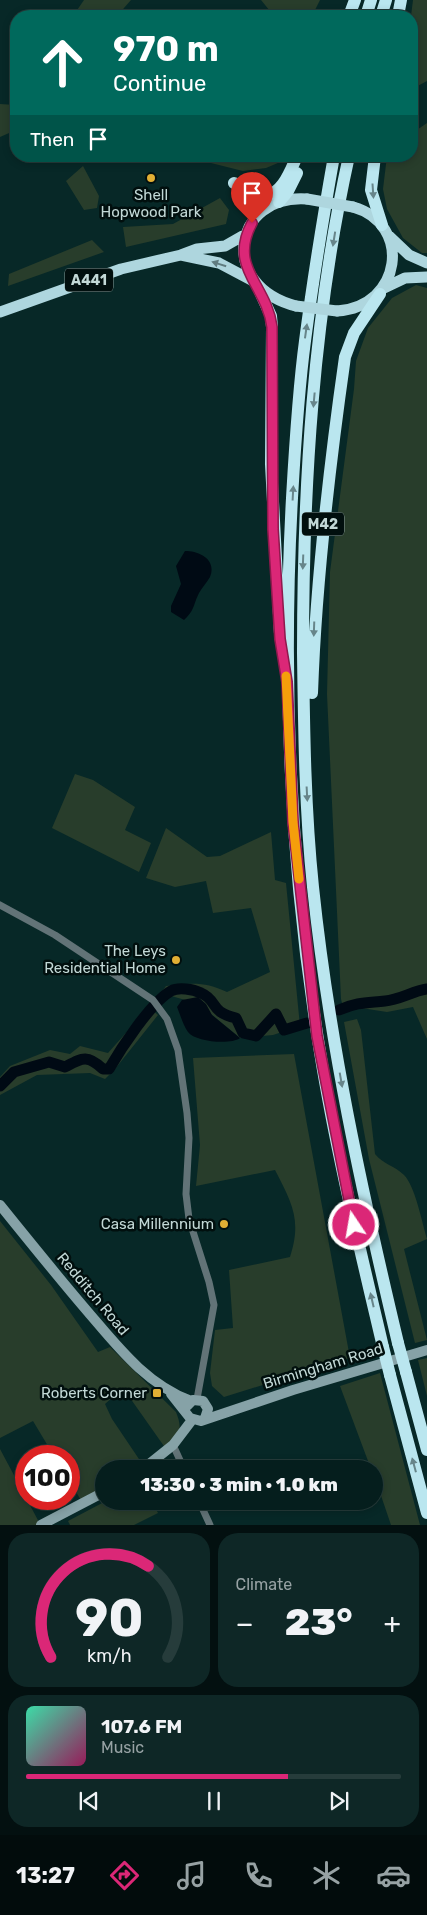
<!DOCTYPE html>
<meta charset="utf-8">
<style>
:root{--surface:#051e1d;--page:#0e2726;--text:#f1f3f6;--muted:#97a2a4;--line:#263c3b;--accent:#db2777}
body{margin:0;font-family:Rubik,sans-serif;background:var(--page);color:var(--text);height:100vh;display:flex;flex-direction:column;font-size:19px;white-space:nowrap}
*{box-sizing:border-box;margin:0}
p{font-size:16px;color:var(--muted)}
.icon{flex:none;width:28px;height:28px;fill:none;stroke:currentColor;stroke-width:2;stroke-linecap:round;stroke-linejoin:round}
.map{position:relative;height:1525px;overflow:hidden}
.panel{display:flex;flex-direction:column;gap:8px;padding:8px;background:#031010;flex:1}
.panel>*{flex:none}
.guide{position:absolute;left:10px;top:10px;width:408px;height:152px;border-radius:20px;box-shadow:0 2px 8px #0003,0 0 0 1px var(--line);background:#00695c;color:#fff;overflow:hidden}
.speed{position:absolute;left:15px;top:1445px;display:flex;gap:10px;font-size:25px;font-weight:700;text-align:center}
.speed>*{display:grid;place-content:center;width:65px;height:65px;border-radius:50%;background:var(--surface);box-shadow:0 2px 8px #0003,0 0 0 1px var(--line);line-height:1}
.speed .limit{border:8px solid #d22;background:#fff;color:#111}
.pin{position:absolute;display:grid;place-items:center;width:42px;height:42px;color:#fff;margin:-51px -21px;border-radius:50% 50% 50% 0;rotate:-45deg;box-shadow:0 0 5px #0007}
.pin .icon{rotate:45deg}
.me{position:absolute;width:55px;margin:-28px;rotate:348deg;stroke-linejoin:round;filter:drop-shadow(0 0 4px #0008)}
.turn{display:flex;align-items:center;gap:18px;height:105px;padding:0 20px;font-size:22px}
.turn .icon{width:65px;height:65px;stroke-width:2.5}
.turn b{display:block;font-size:35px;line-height:42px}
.then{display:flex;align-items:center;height:48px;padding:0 20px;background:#0003;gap:10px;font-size:19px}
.big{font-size:38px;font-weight:800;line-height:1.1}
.panel .card{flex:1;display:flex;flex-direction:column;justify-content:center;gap:8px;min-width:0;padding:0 18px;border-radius:20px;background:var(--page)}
.panel .dial{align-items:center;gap:0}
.dial svg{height:130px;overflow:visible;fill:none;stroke:var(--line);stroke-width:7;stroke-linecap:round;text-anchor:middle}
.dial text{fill:var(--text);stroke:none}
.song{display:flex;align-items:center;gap:15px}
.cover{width:60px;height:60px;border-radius:8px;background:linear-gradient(135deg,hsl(160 70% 55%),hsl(330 70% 35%))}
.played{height:5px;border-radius:2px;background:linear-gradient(90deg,var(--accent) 70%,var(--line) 70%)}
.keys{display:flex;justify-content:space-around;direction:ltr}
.heat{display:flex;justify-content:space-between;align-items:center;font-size:28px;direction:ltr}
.panel .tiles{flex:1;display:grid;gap:8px;grid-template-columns:1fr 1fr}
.card:last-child{grid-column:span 2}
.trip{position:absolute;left:95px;top:1460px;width:288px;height:50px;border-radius:25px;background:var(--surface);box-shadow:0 2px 8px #0003,0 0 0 1px var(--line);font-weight:800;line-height:50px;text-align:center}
.tabs{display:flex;height:80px;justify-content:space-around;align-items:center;background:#020c0c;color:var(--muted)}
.tabs .icon{width:35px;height:35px}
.tabs .selected{color:var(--accent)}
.tabs b{font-size:22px;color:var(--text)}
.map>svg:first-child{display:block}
</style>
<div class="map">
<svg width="427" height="1525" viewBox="0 0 427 1525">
<rect width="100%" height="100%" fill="#072827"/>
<path fill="#283d2b" d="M 84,0 L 131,0 L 117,16 L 73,16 Z
M 261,0 L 320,0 L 312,16 L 274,16 Z
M 413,0 L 427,0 L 427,81 L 412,89 L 411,92 L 411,16 Z
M 0,104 L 16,105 L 16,130 L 0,137 Z
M 427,123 L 427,253 L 422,253 L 403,238 L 387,209 L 383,189 L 387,156 L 411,156 L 411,134 Z
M 208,156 L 287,156 L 285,160 L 266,168 L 243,171 L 211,163 Z
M 83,166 L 99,196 L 97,208 L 84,210 L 66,181 Z
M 220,198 L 229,210 L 226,224 L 126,247 L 123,227 L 173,224 Z
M 92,240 L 104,252 L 8,286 L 9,274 Z
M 416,285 L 427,288 L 427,1039 L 413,1007 L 387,1012 L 361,1008 L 344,1011 L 341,999 L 327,694 L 330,572 L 354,389 L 356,361 L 368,328 L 392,298 Z
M 75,774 L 93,780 L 135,807 L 125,830 L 151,843 L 139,872 L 52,828 Z
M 166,828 L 207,857 L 220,856 L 271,832 L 275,880 L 286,883 L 300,1026 L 273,1035 L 240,1038 L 199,1004 L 161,993 L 166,986 C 190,983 205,981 227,992 L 270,972 L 251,908 L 213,913 L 206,881 L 175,887 L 146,878 Z
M 149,1007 L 158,1015 L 115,1069 L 105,1079 L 90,1073 L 37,1075 L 0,1095 L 0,1077 L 10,1066 L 50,1050 L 70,1054 L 80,1046 L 108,1053 Z
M 357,1019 L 361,1030 L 375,1154 C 383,1164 395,1166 404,1175 C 415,1186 422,1222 427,1239 L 404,1249 L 427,1340 L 415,1343 L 369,1159 L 344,1022 Z
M 294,1054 L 350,1358 L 224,1397 L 212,1386 L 210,1373 L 215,1330 L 233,1328 L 229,1270 L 290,1257 C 302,1220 292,1203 275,1170 L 196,1186 L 200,1145 L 193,1058 Z
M 0,1221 L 51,1285 L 98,1352 L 110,1347 L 176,1412 C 184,1432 178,1434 166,1449 L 123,1388 L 105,1404 L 112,1419 L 143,1465 L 138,1469 L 104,1469 L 104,1489 L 82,1502 L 69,1480 L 69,1456 L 54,1456 L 33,1421 L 0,1438 Z
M 427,1358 L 427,1396 L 418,1360 Z
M 380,1373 L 420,1525 L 391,1525 L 374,1475 L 374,1469 L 371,1469 L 340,1386 Z
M 0,1449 L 40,1524 L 38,1525 L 0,1525 Z
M 106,1501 L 152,1501 L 158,1513 L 134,1525 L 70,1525 L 68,1521 Z"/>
<path fill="#000a14" d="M 185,551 C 199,551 217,559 210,577 C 207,582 202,588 199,593 C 193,605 195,610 184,620 L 171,612 L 171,606 L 181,584 L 176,566 Z
M 198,997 L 206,1004 L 212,1015 L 240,1038 C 231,1045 195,1042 188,1032 C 183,1025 180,1014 177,1007 L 182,1000 Z"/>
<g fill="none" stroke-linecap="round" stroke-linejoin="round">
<path stroke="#000a14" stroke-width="11" d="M 339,1010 C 358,1002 366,1003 385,1001 C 399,1000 413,991 427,989
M 0,1086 L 14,1072 L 49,1062 L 65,1067 C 82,1058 87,1054 103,1069 L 109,1069 C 120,1050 151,1002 171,991 C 178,987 193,989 201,993 C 218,1000 209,1012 236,1018 L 243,1033 L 256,1036 L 276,1014 L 284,1030 L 307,1023"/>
<path stroke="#627377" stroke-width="7" d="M 0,905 L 55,935 L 153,1000 L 167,1019 L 178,1050 L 187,1113 L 189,1138 L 186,1194 L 189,1219 L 209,1282 L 214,1305 L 197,1399
M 173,1445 L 184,1469
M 199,1501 L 210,1525"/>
<path stroke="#86a2a7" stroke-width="10" d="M 0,1205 C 29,1241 58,1277 88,1312 C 118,1347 146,1384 191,1401
M 171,1394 L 190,1418 L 201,1421 L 293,1390 L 427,1350
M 187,1406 L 193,1400 L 203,1401 L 208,1409 L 205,1418
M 143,1469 L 173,1445 L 192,1420
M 41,1525 L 104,1492"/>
<path stroke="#aed6de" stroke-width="11" d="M 389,236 L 409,255 L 427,263
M 181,255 L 219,263 L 253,281
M 384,288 L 405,278 L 427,277
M 296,306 C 218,286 232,194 307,199
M 337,311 C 402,307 413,224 353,207
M 0,312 L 121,269 L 181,255 L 197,249 L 225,246 L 246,234"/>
<path stroke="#bae6ef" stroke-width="12" d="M 349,16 L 355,0
M 366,16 L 371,0
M 381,16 L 386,0
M 398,16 L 401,0
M 334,156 C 323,218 313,279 305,341 C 298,393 295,446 292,498 C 282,682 290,869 320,1052 C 336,1151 360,1249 383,1347
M 349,156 C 313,318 303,487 303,653 C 304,731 305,810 313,887 C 329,1041 362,1192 398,1343
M 375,156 L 371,190 L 382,225
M 234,183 C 243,187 254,194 264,195 C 282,196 291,169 297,156
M 279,202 L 288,191 L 297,173
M 257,285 L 271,316 L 272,327 L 271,464 L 280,634
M 312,693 C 316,580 329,469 345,357 L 354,333 L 380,294
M 406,1372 L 427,1450
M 390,1375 L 427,1513"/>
<path stroke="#aed6de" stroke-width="11" d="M 307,199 L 353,207
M 296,306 L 337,311"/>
<path stroke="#bae6ef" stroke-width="12" d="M 398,1343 L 406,1372
M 383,1347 L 390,1375"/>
</g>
<defs><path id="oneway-solid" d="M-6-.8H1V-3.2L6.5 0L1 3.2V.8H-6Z" transform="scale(1.25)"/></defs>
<g fill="#67858a">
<use href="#oneway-solid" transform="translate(373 191) rotate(86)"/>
<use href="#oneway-solid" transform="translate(334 239) rotate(99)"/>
<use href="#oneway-solid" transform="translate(306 331) rotate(-82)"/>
<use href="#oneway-solid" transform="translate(314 400) rotate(95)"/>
<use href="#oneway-solid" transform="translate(293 493) rotate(-87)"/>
<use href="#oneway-solid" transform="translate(303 562) rotate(92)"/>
<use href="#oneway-solid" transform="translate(314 629) rotate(92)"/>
<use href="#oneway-solid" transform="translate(307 794) rotate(87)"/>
<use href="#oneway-solid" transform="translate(341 1080) rotate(80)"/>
<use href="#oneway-solid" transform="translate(372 1300) rotate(-103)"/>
<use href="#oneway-solid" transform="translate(414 1465) rotate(-105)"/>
</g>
<use fill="#607c80" href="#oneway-solid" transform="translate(219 264) rotate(-163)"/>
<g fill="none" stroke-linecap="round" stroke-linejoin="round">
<defs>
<path id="route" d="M 252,223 C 228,268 267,285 272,327 L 273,529 L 280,639 L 287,682 L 293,822 L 317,1036 L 354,1225"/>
</defs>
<use href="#route" stroke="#8e194d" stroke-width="12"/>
<use href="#route" stroke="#db2777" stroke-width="9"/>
<path stroke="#f59e0b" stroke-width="9" d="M 286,676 L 293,822 L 299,879"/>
</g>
<g fill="#e1af34" stroke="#010f0e" stroke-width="2">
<circle cx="151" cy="178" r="5"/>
<circle cx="176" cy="960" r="5"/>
<circle cx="224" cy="1224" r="5"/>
<rect x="152" y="1388" width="10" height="10" rx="2.5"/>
</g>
<g text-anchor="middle" stroke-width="5" stroke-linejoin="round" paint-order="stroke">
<g fill="#010f0e" stroke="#889c9a" stroke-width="1">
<rect x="65" y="268.5" width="48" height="23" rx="4"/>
<rect x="302" y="512.5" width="42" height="23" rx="4"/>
</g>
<g font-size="14" font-weight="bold" fill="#c2d8d6">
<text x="89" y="285">A441</text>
<text x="323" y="529">M42</text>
</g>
<g font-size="15" fill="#c2d8d6" stroke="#010f0e" text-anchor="end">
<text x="151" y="200" text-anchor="middle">Shell<tspan x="151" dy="17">Hopwood Park</tspan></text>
<text x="166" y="956">The Leys<tspan x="166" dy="17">Residential Home</tspan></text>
<text x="214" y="1229">Casa Millennium</text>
<text x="147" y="1398">Roberts Corner</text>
</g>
<g font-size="15" fill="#c2d8d6" stroke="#010f0e">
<text transform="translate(93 1294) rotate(50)" y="5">Redditch Road</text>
<text transform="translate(323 1366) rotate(-17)" y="5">Birmingham Road</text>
</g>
</g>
</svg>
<div class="speed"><div class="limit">100</div></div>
<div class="pin" style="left:252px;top:223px;background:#d93025"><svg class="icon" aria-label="arrive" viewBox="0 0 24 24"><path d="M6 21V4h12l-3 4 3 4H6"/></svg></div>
<svg class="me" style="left:354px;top:1225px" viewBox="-20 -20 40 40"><circle r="17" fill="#db2777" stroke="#fff" stroke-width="3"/><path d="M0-11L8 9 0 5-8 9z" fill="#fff"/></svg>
<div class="trip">13:30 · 3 min · 1.0 km</div>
<div class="guide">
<div class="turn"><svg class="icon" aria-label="ahead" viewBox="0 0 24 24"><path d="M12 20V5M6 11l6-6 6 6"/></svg><div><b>970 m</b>Continue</div></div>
<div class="then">Then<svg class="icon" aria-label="arrive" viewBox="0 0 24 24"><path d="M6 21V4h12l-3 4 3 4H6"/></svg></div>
</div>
</div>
<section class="panel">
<div class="tiles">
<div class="card dial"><svg viewBox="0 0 100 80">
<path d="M14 69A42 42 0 1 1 86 69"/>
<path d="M14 69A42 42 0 0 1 74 13" stroke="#db2777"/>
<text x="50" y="56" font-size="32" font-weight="700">90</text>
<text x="50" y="72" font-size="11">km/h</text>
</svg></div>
<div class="card"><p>Climate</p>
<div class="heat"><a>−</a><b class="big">23°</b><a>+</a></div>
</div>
<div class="card">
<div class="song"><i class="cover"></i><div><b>107.6 FM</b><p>Music</p></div></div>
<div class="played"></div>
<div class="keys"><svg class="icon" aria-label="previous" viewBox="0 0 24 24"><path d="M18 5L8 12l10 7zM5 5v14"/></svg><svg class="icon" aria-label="pause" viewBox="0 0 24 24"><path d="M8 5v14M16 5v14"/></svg><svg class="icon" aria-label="next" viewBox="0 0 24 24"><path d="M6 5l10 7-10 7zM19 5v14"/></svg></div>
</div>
</div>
</section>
<nav class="tabs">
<b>13:27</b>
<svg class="icon selected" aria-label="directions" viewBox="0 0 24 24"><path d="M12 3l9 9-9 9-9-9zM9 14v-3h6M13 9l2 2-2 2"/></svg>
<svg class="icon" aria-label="music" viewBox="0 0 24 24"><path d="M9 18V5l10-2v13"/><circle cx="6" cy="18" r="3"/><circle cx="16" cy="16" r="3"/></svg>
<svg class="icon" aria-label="phone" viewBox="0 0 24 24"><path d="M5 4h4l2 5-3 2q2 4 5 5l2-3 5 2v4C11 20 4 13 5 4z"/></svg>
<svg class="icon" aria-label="climate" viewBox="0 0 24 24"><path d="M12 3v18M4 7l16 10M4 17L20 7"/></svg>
<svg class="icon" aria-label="car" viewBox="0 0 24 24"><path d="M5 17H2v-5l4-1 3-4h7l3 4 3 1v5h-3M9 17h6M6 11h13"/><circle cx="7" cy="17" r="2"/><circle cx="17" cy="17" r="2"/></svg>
</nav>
